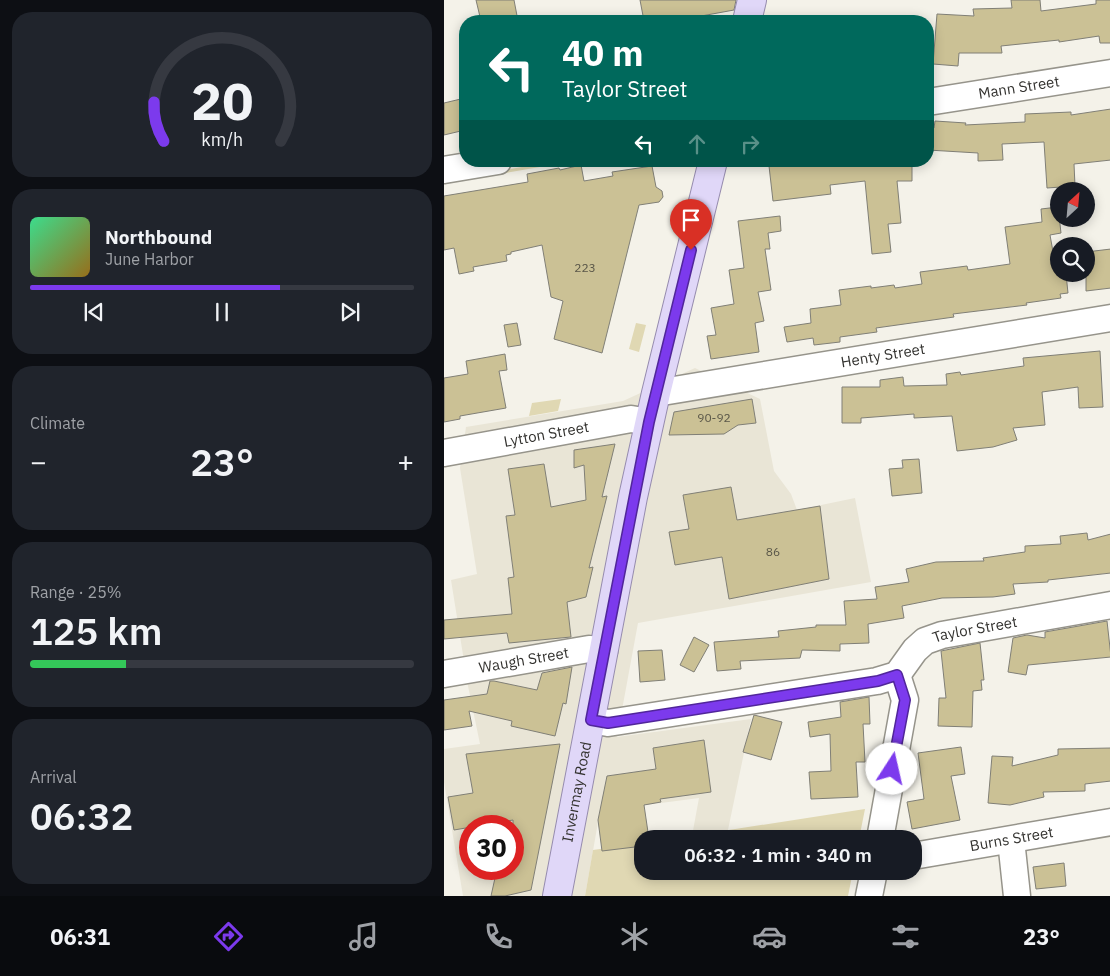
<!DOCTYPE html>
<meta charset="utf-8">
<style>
:root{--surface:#171b24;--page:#20242c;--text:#f1f3f6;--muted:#9ea1a6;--line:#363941;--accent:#7c3aed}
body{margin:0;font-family:"IBM Plex Sans",sans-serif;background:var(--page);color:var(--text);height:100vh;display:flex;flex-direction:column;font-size:19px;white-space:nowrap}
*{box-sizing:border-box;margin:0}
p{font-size:16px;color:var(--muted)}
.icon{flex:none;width:28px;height:28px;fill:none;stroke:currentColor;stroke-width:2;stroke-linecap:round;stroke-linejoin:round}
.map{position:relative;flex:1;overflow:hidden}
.drawer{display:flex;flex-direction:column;gap:12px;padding:12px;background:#0d0f14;width:444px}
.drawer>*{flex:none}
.banner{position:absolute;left:15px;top:15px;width:475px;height:152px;border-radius:20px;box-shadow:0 2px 12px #0003;background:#00695c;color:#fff;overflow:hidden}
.needle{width:32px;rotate:26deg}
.fabs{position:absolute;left:606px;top:182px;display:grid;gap:10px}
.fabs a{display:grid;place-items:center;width:45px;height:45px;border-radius:50%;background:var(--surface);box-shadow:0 2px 12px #0003;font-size:25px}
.speed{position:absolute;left:15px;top:815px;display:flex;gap:10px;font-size:25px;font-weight:700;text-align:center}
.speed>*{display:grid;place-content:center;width:65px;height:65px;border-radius:50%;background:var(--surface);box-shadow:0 2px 12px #0003;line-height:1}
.speed .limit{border:8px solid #d22;background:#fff;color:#111}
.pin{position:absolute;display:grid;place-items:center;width:42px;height:42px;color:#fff;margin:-51px -21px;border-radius:50% 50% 50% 0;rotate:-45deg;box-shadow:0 0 5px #0007}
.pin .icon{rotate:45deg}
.me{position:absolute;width:55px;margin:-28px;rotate:10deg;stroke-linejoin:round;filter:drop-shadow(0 0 4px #0008)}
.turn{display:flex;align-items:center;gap:18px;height:105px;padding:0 20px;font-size:22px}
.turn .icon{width:65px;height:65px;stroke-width:2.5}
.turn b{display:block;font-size:35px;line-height:42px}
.lanes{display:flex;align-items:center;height:48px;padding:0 20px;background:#0003;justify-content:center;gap:25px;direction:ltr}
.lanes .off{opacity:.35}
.big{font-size:38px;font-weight:600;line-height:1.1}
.drawer .tile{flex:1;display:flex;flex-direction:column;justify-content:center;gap:8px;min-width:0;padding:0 18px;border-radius:20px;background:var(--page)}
.drawer .dial{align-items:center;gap:0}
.dial svg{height:130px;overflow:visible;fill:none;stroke:var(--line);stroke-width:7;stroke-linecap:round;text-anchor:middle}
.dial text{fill:var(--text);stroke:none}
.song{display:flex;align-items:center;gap:15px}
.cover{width:60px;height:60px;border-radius:8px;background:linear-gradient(135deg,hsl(150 70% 55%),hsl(40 70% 35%))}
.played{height:5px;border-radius:2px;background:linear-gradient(90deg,var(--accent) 65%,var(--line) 65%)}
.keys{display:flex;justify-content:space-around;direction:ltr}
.heat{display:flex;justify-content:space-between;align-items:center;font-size:28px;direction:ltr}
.charge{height:8px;border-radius:4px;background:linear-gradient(90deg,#34c759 25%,var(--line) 0)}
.trip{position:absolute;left:190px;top:830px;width:288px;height:50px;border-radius:20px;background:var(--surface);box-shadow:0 2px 12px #0003;font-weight:600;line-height:50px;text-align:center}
.tab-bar{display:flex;height:80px;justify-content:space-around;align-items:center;background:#090b0e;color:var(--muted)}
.tab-bar .icon{width:35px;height:35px}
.tab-bar .on{color:var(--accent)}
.tab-bar b{font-size:22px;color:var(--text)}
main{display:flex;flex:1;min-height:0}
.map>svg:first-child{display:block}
</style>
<main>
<section class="drawer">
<div class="tile dial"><svg viewBox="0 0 100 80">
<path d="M14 69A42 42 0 1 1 86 69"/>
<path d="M14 69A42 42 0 0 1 8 45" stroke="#7c3aed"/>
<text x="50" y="56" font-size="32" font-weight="700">20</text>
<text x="50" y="72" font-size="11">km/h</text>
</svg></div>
<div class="tile">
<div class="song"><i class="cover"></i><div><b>Northbound</b><p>June Harbor</p></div></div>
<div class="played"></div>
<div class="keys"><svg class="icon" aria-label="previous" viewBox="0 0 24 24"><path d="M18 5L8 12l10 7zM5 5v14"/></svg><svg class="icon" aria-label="pause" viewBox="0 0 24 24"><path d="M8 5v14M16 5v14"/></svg><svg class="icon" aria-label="next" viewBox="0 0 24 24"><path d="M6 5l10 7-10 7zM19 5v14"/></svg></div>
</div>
<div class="tile"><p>Climate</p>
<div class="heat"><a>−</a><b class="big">23°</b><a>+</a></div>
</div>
<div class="tile"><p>Range · 25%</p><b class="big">125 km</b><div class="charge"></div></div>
<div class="tile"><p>Arrival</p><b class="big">06:32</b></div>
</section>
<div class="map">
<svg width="667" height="896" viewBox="0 0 667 896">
<rect width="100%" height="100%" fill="#f4f2e9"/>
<path fill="#e9e5d6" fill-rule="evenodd" d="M 251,368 L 316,399 L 330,471 L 347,494 L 353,510 L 411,498 L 427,582 L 194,623 L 173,737 L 307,719 L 284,830 L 248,836 L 255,798 L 156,811 L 141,896 L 19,896 L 0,782 L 0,749 L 36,744 L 24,686 L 7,580 L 33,574 L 16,468 L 22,427 L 179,401 ZM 26,826 L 69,826 L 69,869 L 26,869 Z"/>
<path fill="#e0d8b3" d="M 111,161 L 113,164 L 44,176 L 44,173 Z
M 192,323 L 202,325 L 195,352 L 185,349 Z
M 117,399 L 114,411 L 85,416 L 88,403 Z
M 421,809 L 415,839 L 227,839 Z
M 199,843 L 199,871 L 409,871 L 404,896 L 141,896 L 149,850 Z"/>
<path fill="#cbc195" stroke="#807f76" d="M 32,0 L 70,0 L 74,21 L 37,21 Z
M 196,0 L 292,0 L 290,10 L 230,21 L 200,21 Z
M 567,0 L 596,0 L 597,11 L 652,4 L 652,0 L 667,0 L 667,43 L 656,43 L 655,36 L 615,42 L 615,40 L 557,46 L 558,53 L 515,53 L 514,66 L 489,64 L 493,14 L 530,16 L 529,9 L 568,8 Z
M 21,98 L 21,130 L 0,135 L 0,103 Z
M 667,109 L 667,160 L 630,164 L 631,186 L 603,188 L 600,142 L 558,144 L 559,160 L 534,161 L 534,153 L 484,150 L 484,129 L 490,128 L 491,121 L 522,123 L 521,125 L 581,122 L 581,114 L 627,112 L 627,115 Z
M 348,161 L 468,161 L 468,181 L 453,181 L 457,223 L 444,224 L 447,252 L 428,254 L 421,181 L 386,185 L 387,194 L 329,201 L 325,166 L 348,163 Z
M 137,165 L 140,181 L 169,176 L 168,172 L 208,166 L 212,187 L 218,191 L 219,197 L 215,202 L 195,205 L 158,353 L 110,339 L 119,301 L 107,297 L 98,245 L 67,252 L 67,254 L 62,255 L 63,261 L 29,267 L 30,271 L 15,274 L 10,248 L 0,250 L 0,196 L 84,182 L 83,174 L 115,168 L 116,170 Z
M 614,207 L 617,233 L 606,235 L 613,274 L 622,274 L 624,293 L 616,294 L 617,298 L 582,303 L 583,305 L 509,314 L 510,317 L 432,328 L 433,332 L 396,337 L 396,342 L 370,345 L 369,338 L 343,342 L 340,327 L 367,323 L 366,309 L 397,305 L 395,290 L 427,286 L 427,288 L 450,285 L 451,288 L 478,284 L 476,272 L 523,266 L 524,270 L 566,264 L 561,227 L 598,222 L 597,209 Z
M 336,216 L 337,231 L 324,233 L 326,249 L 321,249 L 327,290 L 314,292 L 320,321 L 311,323 L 315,352 L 267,359 L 263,336 L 272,335 L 267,308 L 290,304 L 285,270 L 300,268 L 294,221 Z
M 667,249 L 667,288 L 642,291 L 642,252 Z
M 73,323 L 77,345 L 64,347 L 60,325 Z
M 656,351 L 659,407 L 635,408 L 634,387 L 598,392 L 601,425 L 569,428 L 573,440 L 549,447 L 513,451 L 508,416 L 470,418 L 470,414 L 417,418 L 417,423 L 398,423 L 398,387 L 436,387 L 436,380 L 459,377 L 460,386 L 503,385 L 502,374 L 516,372 L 517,375 L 580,366 L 579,358 Z
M 61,354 L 63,370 L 55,371 L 62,408 L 16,416 L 16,419 L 0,422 L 0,378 L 24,374 L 22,361 Z
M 308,399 L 312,423 L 294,425 L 280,434 L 225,435 L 230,412 Z
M 171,444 L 158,497 L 163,496 L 145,568 L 149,567 L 142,597 L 123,602 L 127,637 L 65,643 L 63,633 L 0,639 L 0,620 L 68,614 L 64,578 L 70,577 L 62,516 L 71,515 L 64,469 L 100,464 L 107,507 L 142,500 L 140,465 L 130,468 L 130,450 Z
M 475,459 L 478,493 L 448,496 L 445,469 L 459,468 L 458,460 Z
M 287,487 L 293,520 L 376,506 L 385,579 L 285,599 L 278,557 L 231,565 L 225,532 L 245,529 L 239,495 Z
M 643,533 L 644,540 L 667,534 L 667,573 L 604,580 L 604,582 L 569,584 L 571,594 L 549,597 L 498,598 L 458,606 L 460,618 L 424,624 L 425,643 L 396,644 L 396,651 L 358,650 L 356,658 L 296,661 L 297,669 L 273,671 L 270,642 L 335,637 L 334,631 L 372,627 L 372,625 L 402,625 L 400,601 L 433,599 L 431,587 L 465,582 L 462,569 L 492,562 L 540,561 L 539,558 L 581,552 L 581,546 L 617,544 L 616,536 Z
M 663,621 L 667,657 L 584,665 L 582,675 L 564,672 L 569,638 L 583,635 L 601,638 L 601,632 Z
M 250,637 L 265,645 L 250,672 L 236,665 Z
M 536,643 L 540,680 L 537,680 L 538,690 L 529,691 L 528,727 L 494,726 L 495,698 L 502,698 L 497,651 Z
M 218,650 L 221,680 L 196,682 L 194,651 Z
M 128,667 L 122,704 L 119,703 L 111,736 L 67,726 L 68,721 L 25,711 L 28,726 L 0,730 L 0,700 L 43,694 L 46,681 L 50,681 L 93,690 L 98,673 Z
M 425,697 L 426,724 L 419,724 L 421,762 L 412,762 L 414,797 L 367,799 L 365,772 L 387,771 L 386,734 L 366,737 L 364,722 L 397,717 L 396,702 Z
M 310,715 L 338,722 L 327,760 L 299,752 Z
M 260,740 L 267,792 L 216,799 L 217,802 L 200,805 L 205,839 L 199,839 L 199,846 L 158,851 L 154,820 L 163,776 L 212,769 L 209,748 Z
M 116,744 L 87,890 L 61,896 L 47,896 L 53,869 L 69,869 L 69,820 L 10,830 L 4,797 L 29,793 L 22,754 Z
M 517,747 L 521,774 L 507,776 L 516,820 L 468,829 L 463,802 L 480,799 L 474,753 Z
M 667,748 L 667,781 L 641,784 L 641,791 L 599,792 L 600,797 L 566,805 L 544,803 L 548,756 L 569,757 L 568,766 L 614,755 L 614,749 Z
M 620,863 L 622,886 L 592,889 L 589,867 Z"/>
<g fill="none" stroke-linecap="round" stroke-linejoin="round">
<defs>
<g id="minor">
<path id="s1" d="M 484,102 L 667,73"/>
<path d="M 0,170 L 54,161"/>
<path id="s2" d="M 212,393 L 667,318"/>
<path id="s3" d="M 0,453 L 187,419 L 205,422"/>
<path id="s4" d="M 0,674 L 145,649 L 160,651"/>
<path id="s5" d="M 147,720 L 164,723 L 433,681 L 453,675 L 471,650 L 481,641 L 498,635 L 667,605"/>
<path d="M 436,839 L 461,700 L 453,675"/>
<path d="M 567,840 L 573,896"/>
<path id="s6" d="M 469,856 L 667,822"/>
<path d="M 425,896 L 430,871"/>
</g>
<g id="major">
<path d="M 303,21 L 308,0"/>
<path id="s7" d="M 113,896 L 189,497 L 212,393 L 269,161"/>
</g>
</defs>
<use href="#minor" stroke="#96948b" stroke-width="29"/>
<use href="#major" stroke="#968cae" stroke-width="30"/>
<use href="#minor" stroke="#fff" stroke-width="26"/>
<use href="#major" stroke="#e0d7f8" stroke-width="28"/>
</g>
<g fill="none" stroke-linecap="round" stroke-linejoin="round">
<defs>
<path id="route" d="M 247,250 L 205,422 L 147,720 L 164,723 L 434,681 L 453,675 L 461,700 L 448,769"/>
</defs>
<use href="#route" stroke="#51269a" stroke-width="12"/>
<use href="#route" stroke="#7c3aed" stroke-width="9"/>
</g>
<g text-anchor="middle" stroke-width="4" stroke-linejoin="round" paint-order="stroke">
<g font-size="12" fill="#595648">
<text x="141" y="272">223</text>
<text x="270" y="422">90-92</text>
<text x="329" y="556">86</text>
</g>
<g font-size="15" fill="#33322f" stroke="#f4f2e9">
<text dy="5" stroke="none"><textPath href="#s1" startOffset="92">Mann Street</textPath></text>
<text dy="5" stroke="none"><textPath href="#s2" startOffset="230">Henty Street</textPath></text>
<text dy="5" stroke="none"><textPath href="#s3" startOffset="104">Lytton Street</textPath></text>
<text dy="5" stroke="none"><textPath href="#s5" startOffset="406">Taylor Street</textPath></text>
<text dy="5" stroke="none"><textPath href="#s4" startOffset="81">Waugh Street</textPath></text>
<text dy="5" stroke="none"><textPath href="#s7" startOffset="106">Invermay Road</textPath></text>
<text dy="5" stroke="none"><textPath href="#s6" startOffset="100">Burns Street</textPath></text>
</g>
</g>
</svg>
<div class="fabs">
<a><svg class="needle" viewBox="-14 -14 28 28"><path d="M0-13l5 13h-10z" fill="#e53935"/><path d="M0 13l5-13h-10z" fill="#9ea1a6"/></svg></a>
<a><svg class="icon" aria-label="search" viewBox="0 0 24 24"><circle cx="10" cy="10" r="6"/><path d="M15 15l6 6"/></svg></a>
</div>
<div class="speed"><div class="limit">30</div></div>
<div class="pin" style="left:247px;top:250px;background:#d93025"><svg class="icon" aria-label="arrive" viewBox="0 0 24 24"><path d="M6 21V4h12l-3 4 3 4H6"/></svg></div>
<svg class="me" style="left:448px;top:769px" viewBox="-20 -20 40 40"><circle r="19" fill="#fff"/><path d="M0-13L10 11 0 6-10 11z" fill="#7c3aed"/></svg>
<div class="trip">06:32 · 1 min · 340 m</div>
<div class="banner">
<div class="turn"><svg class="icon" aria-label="left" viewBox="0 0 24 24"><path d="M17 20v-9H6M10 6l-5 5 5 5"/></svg><div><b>40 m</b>Taylor Street</div></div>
<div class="lanes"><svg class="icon" aria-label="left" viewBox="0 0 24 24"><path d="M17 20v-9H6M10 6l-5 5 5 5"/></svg><svg class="icon off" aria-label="ahead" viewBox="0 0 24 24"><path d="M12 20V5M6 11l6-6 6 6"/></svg><svg class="icon off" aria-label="right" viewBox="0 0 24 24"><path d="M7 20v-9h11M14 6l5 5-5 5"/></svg></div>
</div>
</div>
</main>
<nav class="tab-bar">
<b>06:31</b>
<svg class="icon on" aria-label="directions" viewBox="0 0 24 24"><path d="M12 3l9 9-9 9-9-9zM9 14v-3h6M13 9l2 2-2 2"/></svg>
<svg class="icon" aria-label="music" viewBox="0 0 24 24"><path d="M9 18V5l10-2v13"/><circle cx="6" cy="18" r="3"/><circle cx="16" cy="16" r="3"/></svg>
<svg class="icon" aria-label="phone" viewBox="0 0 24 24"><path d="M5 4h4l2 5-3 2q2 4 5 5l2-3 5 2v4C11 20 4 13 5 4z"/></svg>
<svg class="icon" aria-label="climate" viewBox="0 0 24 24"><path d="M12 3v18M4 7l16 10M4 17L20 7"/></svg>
<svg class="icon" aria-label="car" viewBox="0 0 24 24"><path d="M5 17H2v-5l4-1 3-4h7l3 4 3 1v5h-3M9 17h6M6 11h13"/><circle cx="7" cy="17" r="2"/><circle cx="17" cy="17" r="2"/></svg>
<svg class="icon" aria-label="filters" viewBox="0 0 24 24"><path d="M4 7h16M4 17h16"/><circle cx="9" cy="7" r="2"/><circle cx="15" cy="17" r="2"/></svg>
<b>23°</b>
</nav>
